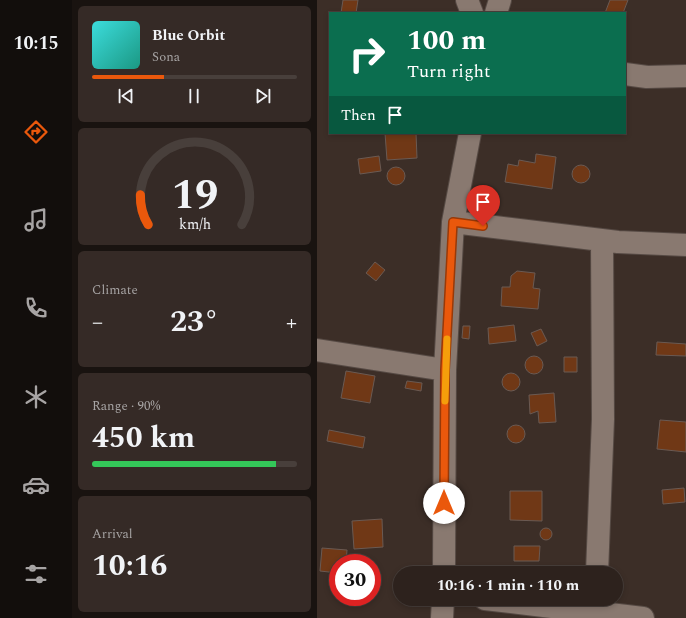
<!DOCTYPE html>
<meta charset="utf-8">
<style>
:root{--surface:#2d221d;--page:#352a26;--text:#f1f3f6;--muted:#a7a4a4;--line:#483f3b;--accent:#ea580c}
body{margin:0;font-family:Spectral,serif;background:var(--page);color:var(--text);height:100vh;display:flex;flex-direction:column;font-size:15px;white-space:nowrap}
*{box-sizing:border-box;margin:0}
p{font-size:13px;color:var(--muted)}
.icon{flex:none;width:22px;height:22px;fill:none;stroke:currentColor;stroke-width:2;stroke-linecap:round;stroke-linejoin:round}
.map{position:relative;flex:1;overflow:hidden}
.sheet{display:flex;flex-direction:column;gap:6px;padding:6px;background:#191310;width:245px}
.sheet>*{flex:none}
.banner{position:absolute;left:12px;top:12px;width:297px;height:122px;border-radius:0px;box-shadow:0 2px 6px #0003,0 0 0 1px var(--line);background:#0b6e4f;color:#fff;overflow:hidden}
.speed{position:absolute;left:12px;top:554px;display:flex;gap:8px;font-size:20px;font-weight:700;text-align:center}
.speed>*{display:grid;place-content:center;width:52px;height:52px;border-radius:50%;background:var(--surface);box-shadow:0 2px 6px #0003,0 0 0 1px var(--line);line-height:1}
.speed .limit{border:6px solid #d22;background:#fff;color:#111}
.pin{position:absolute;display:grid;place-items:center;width:34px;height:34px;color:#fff;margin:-41px -17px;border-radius:50% 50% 50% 0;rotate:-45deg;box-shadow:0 0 4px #0007}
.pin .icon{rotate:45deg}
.me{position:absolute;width:44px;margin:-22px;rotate:0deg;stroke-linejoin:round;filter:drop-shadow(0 0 3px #0008)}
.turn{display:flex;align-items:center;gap:14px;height:84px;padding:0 12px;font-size:18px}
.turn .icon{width:52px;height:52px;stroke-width:2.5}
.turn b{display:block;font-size:28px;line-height:34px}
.then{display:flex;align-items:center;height:38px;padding:0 12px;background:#0003;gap:8px;font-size:15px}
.big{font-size:30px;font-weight:700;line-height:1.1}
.sheet .widget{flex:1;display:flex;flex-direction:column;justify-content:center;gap:6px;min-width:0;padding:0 14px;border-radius:6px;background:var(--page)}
.sheet .dial{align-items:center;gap:0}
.dial svg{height:104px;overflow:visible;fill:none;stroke:var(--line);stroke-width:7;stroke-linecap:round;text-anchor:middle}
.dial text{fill:var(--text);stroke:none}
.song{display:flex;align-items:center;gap:12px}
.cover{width:48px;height:48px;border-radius:6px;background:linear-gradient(135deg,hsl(180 70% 55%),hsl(170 70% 35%))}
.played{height:4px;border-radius:2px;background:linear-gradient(90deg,var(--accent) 35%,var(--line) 35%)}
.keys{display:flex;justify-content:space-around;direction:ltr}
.heat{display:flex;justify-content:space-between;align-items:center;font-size:22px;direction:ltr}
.charge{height:6px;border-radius:3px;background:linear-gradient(90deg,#34c759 90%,var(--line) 0)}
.trip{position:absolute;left:76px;top:566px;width:230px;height:40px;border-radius:20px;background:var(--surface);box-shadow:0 2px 6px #0003,0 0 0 1px var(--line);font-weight:700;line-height:40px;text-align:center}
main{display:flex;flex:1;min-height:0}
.dock{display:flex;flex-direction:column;width:72px;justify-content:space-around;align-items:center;background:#120e0c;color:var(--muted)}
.dock .icon{width:28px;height:28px}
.dock .active{color:var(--accent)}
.dock b{font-size:18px;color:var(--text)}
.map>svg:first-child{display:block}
</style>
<main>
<nav class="dock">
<b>10:15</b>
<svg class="icon active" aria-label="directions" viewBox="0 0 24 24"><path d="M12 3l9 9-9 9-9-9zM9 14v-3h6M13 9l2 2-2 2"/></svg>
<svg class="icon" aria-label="music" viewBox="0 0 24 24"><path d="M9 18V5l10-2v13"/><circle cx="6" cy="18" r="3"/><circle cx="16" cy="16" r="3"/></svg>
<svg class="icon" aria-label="phone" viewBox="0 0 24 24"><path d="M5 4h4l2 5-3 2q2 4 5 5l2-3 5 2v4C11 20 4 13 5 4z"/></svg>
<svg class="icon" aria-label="climate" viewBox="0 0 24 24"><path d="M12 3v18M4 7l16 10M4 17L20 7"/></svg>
<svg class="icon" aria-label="car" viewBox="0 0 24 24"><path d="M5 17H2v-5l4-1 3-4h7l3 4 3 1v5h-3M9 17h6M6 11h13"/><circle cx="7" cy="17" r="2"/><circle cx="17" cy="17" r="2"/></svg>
<svg class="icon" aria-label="filters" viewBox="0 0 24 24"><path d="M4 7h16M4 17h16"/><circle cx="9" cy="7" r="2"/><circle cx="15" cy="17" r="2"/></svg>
</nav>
<section class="sheet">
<div class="widget">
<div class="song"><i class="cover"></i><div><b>Blue Orbit</b><p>Sona</p></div></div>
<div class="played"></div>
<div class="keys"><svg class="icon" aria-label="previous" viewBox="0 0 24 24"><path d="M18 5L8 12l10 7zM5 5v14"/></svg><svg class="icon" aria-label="pause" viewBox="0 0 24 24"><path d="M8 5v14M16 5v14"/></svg><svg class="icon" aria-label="next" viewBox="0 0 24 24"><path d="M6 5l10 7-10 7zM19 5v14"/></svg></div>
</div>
<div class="widget dial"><svg viewBox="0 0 100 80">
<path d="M14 69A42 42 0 1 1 86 69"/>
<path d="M14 69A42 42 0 0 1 8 46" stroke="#ea580c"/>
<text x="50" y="56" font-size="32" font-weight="700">19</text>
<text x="50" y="72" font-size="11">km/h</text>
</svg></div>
<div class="widget"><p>Climate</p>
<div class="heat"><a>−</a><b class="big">23°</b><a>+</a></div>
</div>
<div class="widget"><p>Range · 90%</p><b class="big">450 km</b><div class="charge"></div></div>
<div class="widget"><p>Arrival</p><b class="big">10:16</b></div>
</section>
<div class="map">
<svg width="369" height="618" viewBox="0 0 369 618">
<rect width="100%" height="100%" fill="#3c2e27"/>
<path fill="#703816" stroke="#6a5a53" d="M 26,0 L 41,0 L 39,13 L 24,13 Z
M 293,0 L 311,0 L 306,13 L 288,13 Z
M 68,133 L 99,133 L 100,158 L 70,160 Z
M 219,154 L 239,157 L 235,189 L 188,182 L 191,164 L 201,166 L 202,160 L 218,163 Z
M 62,156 L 64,171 L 43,174 L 41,159 Z
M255 174a9 9 0 1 1 18 0a9 9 0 1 1-18 0Z
M70 176a9 9 0 1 1 18 0a9 9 0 1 1-18 0Z
M 58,262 L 68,270 L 59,281 L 49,273 Z
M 200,271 L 218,273 L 216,288 L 223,289 L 221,309 L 184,306 L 185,287 L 193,287 L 194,276 Z
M 197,325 L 199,341 L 172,344 L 171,328 Z
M 146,326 L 153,326 L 152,339 L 145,338 Z
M 224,329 L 230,341 L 220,346 L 214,333 Z
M 340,342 L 369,344 L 369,356 L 339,355 Z
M208 365a9 9 0 1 1 18 0a9 9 0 1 1-18 0Z
M 247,357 L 260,357 L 260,372 L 247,372 Z
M 29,371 L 58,376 L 53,403 L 24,398 Z
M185 382a9 9 0 1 1 18 0a9 9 0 1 1-18 0Z
M 90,381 L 105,383 L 104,391 L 88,388 Z
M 237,393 L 239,422 L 222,423 L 221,411 L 213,414 L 212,395 Z
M 343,420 L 369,422 L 369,452 L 340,449 Z
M190 434a9 9 0 1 1 18 0a9 9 0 1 1-18 0Z
M 12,430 L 48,437 L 46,448 L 10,441 Z
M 367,488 L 368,502 L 346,504 L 345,490 Z
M 193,491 L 225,491 L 225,521 L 193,520 Z
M 65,519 L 66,547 L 37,549 L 35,521 Z
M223 534a6 6 0 1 1 12 0a6 6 0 1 1-12 0Z
M 197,546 L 223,546 L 222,561 L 197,561 Z
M 5,548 L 30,550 L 29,563 L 21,563 L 21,573 L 3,571 Z"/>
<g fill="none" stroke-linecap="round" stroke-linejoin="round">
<defs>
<path id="minor" d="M 150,0 L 155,13
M 179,13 L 183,0
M 308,74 L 330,77 L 369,76
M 136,222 L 301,242 L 369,245
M 0,350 L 128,370
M 127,573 L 128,370 L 136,222 L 153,133
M 280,573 L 286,419 L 285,240
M 168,599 L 326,618
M 125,618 L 126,599"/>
</defs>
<use href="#minor" stroke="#564a44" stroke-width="24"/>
<use href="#minor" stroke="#897970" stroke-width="22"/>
</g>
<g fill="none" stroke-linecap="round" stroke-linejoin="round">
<defs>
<path id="route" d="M 127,503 L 128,370 L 136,222 L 166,226"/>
</defs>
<use href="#route" stroke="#983908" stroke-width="10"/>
<use href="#route" stroke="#ea580c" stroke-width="7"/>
<path stroke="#f59e0b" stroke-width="7" d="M 128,401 L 130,339"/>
</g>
</svg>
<div class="speed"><div class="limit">30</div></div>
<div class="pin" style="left:166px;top:226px;background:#d93025"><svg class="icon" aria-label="arrive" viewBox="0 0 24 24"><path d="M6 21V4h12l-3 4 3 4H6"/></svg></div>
<svg class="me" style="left:127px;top:503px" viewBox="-20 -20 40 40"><circle r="19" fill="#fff"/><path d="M0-13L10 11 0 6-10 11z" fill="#ea580c"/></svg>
<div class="trip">10:16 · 1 min · 110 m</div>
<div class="banner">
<div class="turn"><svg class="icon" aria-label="right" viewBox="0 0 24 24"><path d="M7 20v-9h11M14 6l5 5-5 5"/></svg><div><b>100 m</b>Turn right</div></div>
<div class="then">Then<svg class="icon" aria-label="arrive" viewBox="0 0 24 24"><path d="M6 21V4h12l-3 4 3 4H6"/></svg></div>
</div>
</div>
</main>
